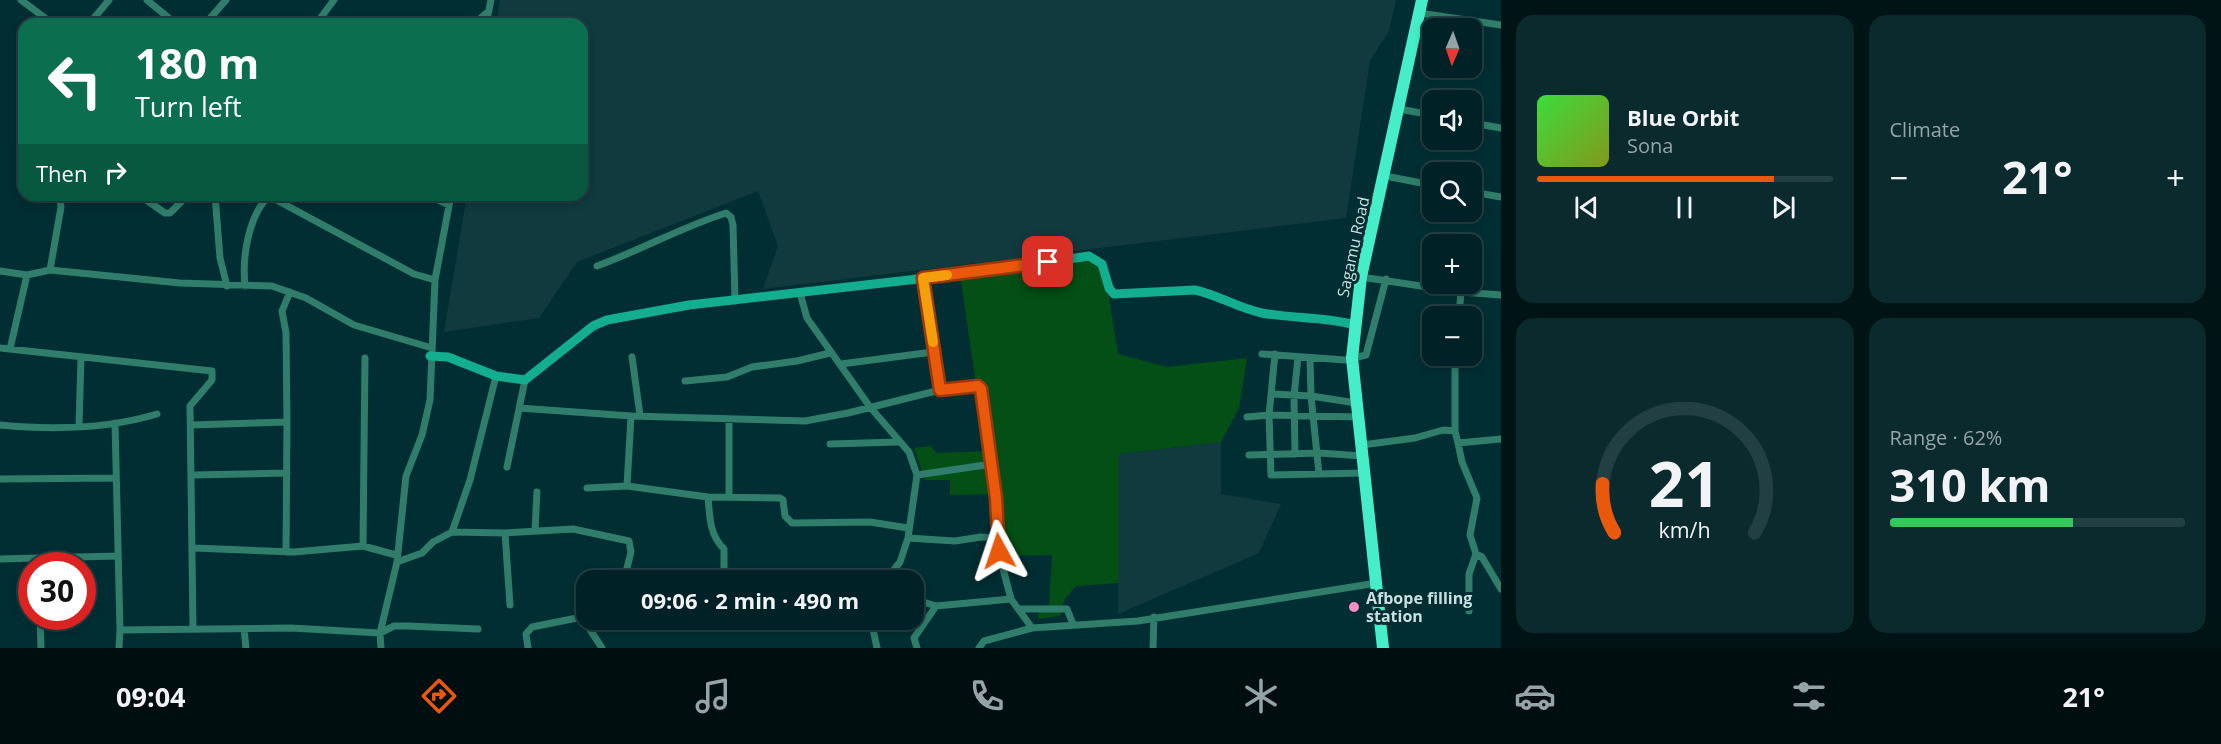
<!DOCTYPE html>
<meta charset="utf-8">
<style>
:root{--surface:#002226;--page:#0a2a2e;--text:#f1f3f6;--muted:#95a4a7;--line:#223f43;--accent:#ea580c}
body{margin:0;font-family:"Open Sans",sans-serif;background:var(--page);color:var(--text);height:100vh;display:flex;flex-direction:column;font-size:22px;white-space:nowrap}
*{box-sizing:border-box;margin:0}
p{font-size:20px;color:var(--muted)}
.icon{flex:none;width:33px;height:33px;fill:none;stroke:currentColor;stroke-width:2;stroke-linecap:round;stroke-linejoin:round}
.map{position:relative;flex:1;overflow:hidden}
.side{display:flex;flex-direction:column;gap:15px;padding:15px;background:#001315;width:720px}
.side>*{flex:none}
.hud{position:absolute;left:18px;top:18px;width:570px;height:183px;border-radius:18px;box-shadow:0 3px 9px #0003,0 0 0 2px var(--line);background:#0b6e4f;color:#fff;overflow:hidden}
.needle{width:39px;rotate:182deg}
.fabs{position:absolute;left:1422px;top:18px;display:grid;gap:12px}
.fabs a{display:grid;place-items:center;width:60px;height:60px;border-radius:12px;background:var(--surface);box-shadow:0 3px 9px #0003,0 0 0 2px var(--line);font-size:30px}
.speed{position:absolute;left:18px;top:552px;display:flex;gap:12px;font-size:30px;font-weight:700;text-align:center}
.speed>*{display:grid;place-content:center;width:78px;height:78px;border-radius:50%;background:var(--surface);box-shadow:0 3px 9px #0003,0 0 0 2px var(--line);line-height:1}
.speed .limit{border:9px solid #d22;background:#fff;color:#111}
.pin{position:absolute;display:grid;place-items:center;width:51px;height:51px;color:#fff;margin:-26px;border-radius:12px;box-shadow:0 3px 9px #0006}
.me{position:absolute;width:66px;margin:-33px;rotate:355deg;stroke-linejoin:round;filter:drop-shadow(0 0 4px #0008)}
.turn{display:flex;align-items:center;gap:21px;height:126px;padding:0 18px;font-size:27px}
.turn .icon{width:78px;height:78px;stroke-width:2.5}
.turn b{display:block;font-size:42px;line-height:51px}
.then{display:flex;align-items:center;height:57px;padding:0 18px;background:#0003;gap:12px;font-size:22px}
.big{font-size:45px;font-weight:700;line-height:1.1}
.side .tile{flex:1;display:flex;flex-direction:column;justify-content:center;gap:9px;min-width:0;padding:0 21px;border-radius:18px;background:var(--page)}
.side .dial{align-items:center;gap:0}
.dial svg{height:156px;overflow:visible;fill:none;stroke:var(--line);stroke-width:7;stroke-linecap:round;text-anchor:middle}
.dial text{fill:var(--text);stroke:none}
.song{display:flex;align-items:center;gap:18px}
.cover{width:72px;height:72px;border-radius:9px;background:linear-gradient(135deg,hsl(120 70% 55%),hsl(70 70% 35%))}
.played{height:6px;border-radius:3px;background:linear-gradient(90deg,var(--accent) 80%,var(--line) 80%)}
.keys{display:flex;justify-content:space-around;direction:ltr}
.heat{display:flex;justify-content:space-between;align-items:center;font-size:33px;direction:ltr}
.charge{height:9px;border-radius:4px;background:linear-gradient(90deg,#34c759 62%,var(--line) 0)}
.side .tiles{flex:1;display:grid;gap:15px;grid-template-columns:repeat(2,1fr)}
.trip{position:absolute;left:576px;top:570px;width:348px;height:60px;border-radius:18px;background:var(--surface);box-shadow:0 3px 9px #0003,0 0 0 2px var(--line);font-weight:700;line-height:60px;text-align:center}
.dock{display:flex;height:96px;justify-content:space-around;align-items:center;background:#000e0f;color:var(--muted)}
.dock .icon{width:42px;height:42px}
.dock .current{color:var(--accent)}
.dock b{font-size:27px;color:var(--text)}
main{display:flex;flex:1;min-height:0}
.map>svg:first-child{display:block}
</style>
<main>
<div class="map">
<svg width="1501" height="648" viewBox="0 0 1501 648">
<rect width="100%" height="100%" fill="#002e32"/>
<path fill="#113a3e" d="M 500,0 L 1396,0 L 1389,31 L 1370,61 L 1346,218 L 763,289 L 778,246 L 758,191 L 577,262 L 539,318 L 444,332 L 467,195 L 582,195 L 582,24 L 496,24 Z
M 1221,442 L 1221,494 L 1281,504 L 1259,553 L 1118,614 L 1119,454 Z"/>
<path fill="#044f15" d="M 1103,259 L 1118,354 L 1167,367 L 1247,358 L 1239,408 L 1221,442 L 1119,454 L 1119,583 L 1076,586 L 1065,599 L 1060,616 L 1038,619 L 1038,614 L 1049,607 L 1052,555 L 1009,556 L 1004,550 L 1000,494 L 950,495 L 950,480 L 925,480 L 914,448 L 931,446 L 936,453 L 986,451 L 960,275 Z"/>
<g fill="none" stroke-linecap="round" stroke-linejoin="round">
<path stroke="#2f7d6a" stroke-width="7" d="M 21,0 L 53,24
M 147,0 L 176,24
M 1419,13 L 1501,25
M 89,24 L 109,0
M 205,24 L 226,0
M 316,24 L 334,0
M 474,24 L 489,11
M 486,24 L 491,0
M 1399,109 L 1432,115
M 1472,123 L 1501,128
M 1385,176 L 1432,185
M 1472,192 L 1501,197
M 139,195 L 165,213 L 170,213 L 188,195
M 215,195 L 220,258 L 227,286
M 428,195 L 449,205
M 269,196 L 414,274 L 435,280
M 597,266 C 641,250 682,227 726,213 L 731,217 L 733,225 L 735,301
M 50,270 L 61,207 L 59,195
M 0,271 L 27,275 L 50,270 L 180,283 L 272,286 L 306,298 L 354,325 L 432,348
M 1361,277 L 1461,292 L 1501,295
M 923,278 L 940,390
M 245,286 C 242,258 248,215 270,195
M 800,293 L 807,318 L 870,407 L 909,452 L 917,475 L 908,538 L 900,562 L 886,580
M 1459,316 L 1461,292
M 0,348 L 212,371 L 212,380 L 190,406 L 193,628
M 10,349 L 27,275
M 1262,354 L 1345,360 L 1366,355 L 1386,279
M 1275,354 L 1269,415 L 1271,475 L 1365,473
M 1455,356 L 1455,431
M 632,357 L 640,415
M 1310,359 L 1311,396 L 1319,474
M 841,364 L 933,352
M 685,381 L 727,377 L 752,367 L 797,361 L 830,353
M 1272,394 L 1311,396 L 1356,403
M 519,408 L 631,416
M 1247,417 L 1269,415 L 1358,417
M 115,423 L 120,630 L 291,628 L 380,633 L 394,626 L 407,626 L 478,629
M 0,425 C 52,430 107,429 157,414
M 79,425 L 81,358
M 191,425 L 287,422
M 1458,443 L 1462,462 L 1477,498 L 1470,535 L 1476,554 L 1482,557 L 1501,589
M 830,444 L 898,442
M 1362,445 L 1415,438 L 1443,430 L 1455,431 L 1458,443 L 1501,439
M 1295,454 L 1294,396 L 1298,357
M 1249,455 L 1319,453 L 1363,456
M 507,467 L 525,380
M 193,475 L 287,473
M 917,475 L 992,464
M 0,479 L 115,478
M 627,486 L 631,416 L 805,421 L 848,413 L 940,390 L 978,386 L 981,389 L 1002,565 L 1011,599 L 1032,628 L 1138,621 L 1377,583
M 587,488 L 627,486 L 708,497 C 710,517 709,534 724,549 L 724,580
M 729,495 L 729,419
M 708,497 L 780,498 L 783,500 L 785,516 L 792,523 L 870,522 L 908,528
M 535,530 L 537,492
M 452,532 L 470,480 L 496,376
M 505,533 L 510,605
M 908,538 L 955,541 L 981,537 L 997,538
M 363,546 L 365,358
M 194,548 L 294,552 L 363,546 L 396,555
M 286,552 L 287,422 L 286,333 L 282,311 L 290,292
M 0,559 L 117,556
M 397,562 L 422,553 L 433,542 L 452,532 L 505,533 L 573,529 L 629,541 L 631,552 L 624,580
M 762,580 L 813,576 L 829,580
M 914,599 L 936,606 L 1011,599
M 1020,609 L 1067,609 L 1073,624
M 1469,611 L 1469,574 L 1476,554
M 40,616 L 41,648
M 577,618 L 586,600
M 871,620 L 877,648
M 731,623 L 731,620
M 244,629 L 246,648
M 119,648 L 120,630
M 381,648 L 380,633 L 397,562 L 406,476 L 422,435 L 430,400 L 435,280 L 451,195
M 528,648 L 526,634 L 532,627 L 577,618 L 587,625 L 602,648
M 917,648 L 914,638 L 936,606
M 979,648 L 984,641 L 1032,628
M 1153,648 L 1154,617"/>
<path stroke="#13ad90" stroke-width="9" d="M 430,356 L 448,357 L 496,376 L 525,380 L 593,326 L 607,320 L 689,305 L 988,271 L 1089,256 L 1102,264 L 1109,288 L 1114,294 L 1195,290 C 1218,295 1238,308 1262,313 C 1293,319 1325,316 1355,325"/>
<path stroke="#45edc8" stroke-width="12" d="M 1383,648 L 1352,358 L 1361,277 L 1422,0"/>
</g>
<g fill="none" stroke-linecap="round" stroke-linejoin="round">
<defs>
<path id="route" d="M 999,551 L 996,498 L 981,389 L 978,386 L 940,390 L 923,278 L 1048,262"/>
</defs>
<use href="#route" stroke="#983908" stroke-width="15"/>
<use href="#route" stroke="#ea580c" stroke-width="10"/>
<path stroke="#f59e0b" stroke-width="10" d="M 933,342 L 923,278 L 947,275"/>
</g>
<circle fill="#fa8fc6" stroke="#002e32" stroke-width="2" cx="1354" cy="607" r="6"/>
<g text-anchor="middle" stroke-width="6" stroke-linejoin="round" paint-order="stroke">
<g font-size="16" fill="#c9dfe1" stroke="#002e32">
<text transform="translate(1353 247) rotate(-78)" y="6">Sagamu Road</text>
</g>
<g font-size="16" font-weight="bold" fill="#c9dfe1" stroke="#002e32" text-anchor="start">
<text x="1366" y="604">Afbope filling<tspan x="1366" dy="18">station</tspan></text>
</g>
</g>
</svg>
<div class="fabs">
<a><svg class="needle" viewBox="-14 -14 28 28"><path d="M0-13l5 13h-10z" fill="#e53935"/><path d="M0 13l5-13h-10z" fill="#95a4a7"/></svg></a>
<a><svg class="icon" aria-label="sound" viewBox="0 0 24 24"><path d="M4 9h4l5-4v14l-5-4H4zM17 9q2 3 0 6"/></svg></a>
<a><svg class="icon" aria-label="search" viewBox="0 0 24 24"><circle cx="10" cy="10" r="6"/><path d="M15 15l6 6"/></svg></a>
<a>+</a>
<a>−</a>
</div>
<div class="speed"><div class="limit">30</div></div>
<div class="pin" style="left:1048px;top:262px;background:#d93025"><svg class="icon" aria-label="arrive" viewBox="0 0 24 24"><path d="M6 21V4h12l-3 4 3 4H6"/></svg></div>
<svg class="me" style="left:999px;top:551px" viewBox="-20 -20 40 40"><path d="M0-17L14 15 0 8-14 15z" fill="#ea580c" stroke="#fff" stroke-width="4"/></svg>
<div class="trip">09:06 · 2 min · 490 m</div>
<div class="hud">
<div class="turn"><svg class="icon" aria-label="left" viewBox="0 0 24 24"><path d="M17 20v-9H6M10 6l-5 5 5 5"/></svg><div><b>180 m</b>Turn left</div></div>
<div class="then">Then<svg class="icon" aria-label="right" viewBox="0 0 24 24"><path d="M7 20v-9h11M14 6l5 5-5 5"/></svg></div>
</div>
</div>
<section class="side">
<div class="tiles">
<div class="tile">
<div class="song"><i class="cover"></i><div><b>Blue Orbit</b><p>Sona</p></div></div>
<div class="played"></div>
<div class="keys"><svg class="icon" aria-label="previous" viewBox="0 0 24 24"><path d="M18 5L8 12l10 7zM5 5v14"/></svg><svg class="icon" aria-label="pause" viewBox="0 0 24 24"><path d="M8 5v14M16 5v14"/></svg><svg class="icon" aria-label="next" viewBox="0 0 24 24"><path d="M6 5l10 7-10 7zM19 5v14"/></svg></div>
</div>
<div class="tile"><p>Climate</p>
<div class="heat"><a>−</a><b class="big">21°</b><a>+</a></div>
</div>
<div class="tile dial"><svg viewBox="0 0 100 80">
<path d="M14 69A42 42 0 1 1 86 69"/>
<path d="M14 69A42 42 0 0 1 8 44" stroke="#ea580c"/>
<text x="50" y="56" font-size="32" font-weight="700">21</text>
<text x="50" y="72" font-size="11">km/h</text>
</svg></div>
<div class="tile"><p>Range · 62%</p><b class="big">310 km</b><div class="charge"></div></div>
</div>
</section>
</main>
<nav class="dock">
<b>09:04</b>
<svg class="icon current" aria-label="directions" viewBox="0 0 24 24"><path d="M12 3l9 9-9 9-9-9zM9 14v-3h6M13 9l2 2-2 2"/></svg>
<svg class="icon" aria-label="music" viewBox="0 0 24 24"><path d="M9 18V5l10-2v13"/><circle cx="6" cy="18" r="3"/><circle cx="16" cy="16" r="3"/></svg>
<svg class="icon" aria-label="phone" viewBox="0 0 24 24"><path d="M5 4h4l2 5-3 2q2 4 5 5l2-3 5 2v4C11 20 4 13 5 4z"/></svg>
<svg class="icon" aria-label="climate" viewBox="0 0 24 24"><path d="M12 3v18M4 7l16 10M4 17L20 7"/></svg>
<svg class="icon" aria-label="car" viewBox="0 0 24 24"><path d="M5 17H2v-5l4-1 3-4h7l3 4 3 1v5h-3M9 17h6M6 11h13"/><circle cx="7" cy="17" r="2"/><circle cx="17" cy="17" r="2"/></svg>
<svg class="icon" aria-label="filters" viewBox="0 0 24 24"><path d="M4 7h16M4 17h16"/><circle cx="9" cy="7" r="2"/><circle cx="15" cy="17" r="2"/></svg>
<b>21°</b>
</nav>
